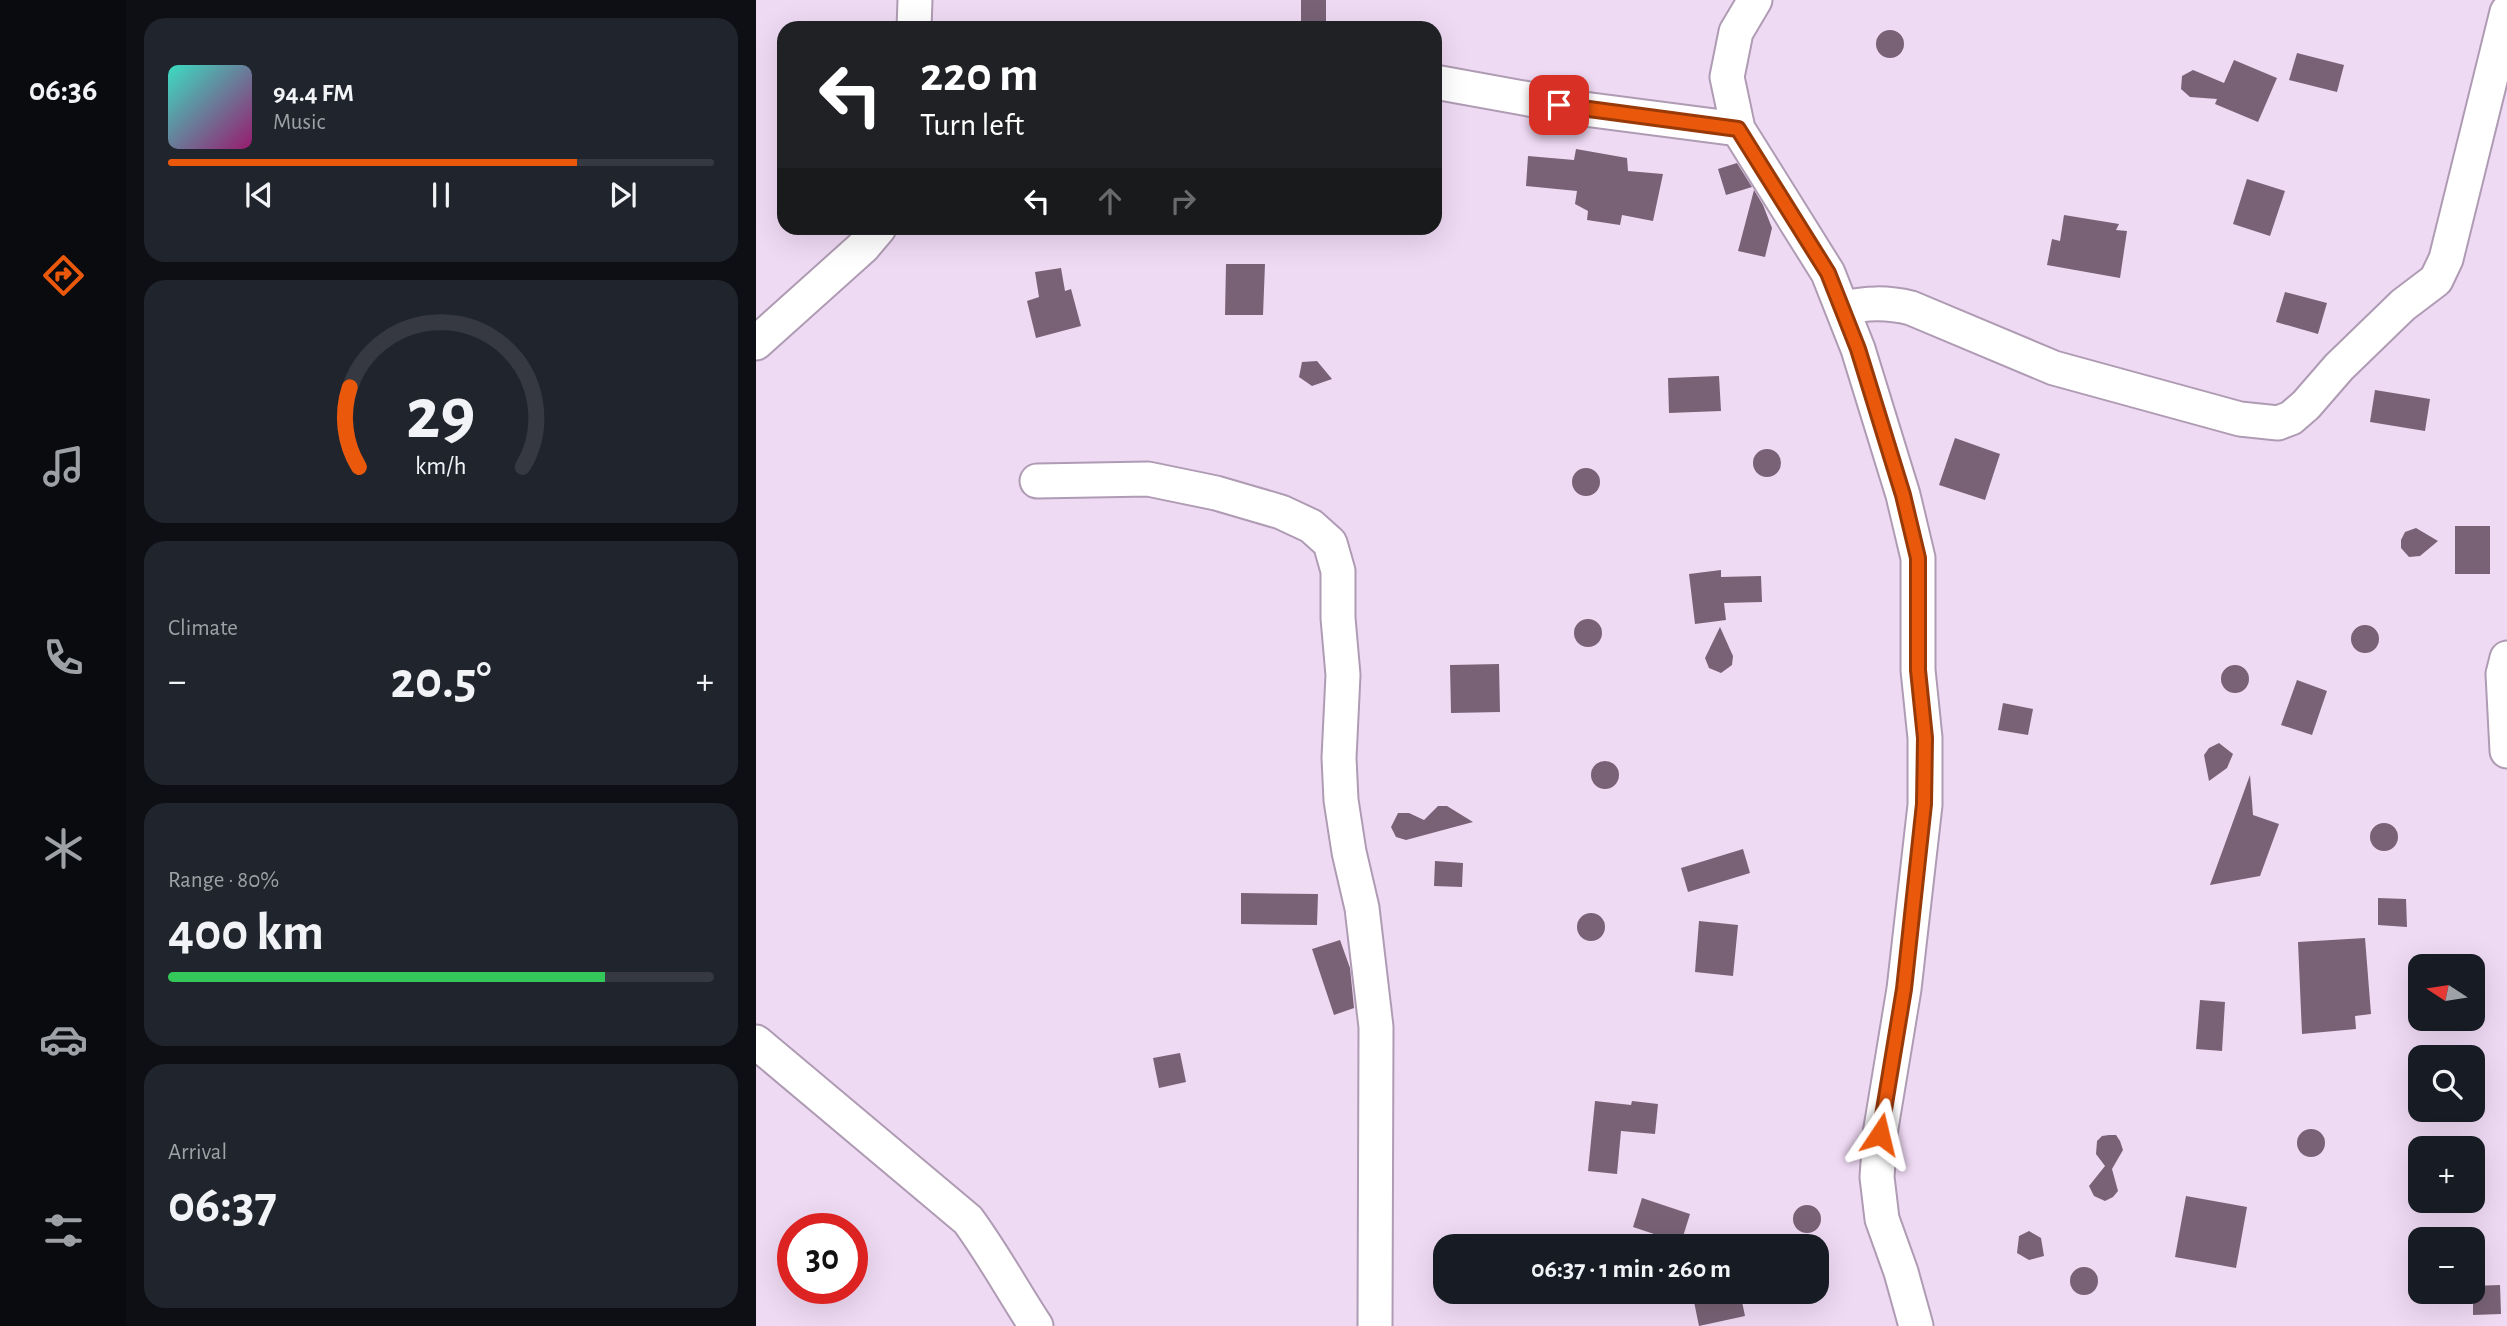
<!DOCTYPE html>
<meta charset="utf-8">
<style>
:root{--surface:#171b24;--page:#20242c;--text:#f1f3f6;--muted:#9ea1a6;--line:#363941;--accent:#ea580c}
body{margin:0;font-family:"Alegreya Sans",sans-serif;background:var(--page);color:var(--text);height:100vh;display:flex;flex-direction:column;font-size:26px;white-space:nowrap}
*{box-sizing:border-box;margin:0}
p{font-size:23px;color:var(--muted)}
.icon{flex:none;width:38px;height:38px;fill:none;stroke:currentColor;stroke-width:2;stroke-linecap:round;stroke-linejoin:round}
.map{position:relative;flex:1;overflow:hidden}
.drawer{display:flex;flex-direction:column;gap:18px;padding:18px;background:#0d0f14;width:630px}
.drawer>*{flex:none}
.hud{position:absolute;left:21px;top:21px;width:665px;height:214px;border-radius:21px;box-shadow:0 7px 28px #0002;background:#202124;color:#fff;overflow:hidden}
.needle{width:46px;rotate:282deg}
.controls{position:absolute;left:1652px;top:954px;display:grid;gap:14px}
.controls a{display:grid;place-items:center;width:77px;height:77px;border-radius:14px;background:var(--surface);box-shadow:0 7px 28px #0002;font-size:35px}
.speed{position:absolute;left:21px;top:1213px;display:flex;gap:14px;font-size:35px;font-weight:700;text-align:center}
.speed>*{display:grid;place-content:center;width:91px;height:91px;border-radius:50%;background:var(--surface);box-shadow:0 7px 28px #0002;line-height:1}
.speed .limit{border:10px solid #d22;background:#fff;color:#111}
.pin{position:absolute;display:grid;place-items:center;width:60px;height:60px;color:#fff;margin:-30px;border-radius:14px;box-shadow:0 4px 10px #0006}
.me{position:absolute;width:77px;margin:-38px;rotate:10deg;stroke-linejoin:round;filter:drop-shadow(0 0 5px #0008)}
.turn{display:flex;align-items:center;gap:24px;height:147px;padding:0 28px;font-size:32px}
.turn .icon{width:91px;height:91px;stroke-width:2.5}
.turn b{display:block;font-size:49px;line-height:60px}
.lanes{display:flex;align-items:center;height:66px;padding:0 28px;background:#0003;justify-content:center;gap:35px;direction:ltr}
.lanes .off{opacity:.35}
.big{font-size:52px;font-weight:700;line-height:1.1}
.drawer .widget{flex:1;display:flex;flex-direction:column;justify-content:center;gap:10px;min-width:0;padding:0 24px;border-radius:21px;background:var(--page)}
.drawer .dial{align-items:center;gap:0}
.dial svg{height:182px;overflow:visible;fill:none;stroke:var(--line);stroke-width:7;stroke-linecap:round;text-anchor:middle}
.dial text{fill:var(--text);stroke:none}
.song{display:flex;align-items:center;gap:21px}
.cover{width:84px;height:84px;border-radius:10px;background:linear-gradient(135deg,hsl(170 70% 55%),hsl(320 70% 35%))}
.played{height:7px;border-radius:4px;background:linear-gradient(90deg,var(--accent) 75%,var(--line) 75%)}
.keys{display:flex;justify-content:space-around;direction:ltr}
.heat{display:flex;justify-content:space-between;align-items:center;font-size:38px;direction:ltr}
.charge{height:10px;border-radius:5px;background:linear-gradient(90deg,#34c759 80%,var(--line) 0)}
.trip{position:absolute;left:677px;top:1234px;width:396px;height:70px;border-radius:21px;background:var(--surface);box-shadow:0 7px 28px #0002;font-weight:700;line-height:70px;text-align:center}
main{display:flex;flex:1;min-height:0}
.tab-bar{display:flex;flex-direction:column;width:126px;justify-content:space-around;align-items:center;background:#090b0e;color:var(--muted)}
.tab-bar .icon{width:49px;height:49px}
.tab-bar .selected{color:var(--accent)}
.tab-bar b{font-size:32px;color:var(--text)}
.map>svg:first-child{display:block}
</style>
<main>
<nav class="tab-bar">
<b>06:36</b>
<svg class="icon selected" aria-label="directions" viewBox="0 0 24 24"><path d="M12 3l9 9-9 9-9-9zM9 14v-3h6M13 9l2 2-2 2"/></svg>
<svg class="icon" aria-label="music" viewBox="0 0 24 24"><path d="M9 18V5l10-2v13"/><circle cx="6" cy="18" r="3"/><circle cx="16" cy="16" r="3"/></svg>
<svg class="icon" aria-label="phone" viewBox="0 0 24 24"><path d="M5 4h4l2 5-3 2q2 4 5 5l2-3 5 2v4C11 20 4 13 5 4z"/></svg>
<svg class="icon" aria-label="climate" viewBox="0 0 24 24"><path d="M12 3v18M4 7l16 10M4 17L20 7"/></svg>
<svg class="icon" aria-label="car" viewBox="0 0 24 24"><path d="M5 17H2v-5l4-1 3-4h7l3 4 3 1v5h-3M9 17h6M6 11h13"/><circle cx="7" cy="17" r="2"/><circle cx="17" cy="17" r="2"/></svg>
<svg class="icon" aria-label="filters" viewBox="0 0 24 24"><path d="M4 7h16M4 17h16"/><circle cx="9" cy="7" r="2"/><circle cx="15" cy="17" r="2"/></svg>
</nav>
<section class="drawer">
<div class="widget">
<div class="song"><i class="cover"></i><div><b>94.4 FM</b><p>Music</p></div></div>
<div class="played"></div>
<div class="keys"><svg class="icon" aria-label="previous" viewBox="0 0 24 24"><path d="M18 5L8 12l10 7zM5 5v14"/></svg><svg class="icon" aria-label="pause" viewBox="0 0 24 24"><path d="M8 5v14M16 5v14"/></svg><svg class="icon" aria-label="next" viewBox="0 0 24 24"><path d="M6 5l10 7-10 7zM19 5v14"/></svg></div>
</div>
<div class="widget dial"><svg viewBox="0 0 100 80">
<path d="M14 69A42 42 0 1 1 86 69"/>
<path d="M14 69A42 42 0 0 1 10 34" stroke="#ea580c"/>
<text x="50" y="56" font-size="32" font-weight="700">29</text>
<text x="50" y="72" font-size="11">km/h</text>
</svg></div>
<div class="widget"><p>Climate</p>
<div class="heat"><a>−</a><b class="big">20.5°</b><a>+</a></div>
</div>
<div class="widget"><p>Range · 80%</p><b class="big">400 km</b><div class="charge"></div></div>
<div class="widget"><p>Arrival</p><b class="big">06:37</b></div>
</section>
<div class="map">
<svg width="1751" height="1326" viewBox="0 0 1751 1326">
<rect width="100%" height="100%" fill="#efdaf4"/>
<path fill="#796276" d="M 545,0 L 570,0 L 570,28 L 545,28 Z
M1120 44a14 14 0 1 1 28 0a14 14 0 1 1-28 0Z
M 1541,53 L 1588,65 L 1581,92 L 1533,80 Z
M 1478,60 L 1521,78 L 1502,122 L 1459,104 L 1461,99 L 1434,97 L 1425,89 L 1426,76 L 1437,70 L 1468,83 Z
M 820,149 L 871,158 L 872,171 L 907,174 L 897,221 L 866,215 L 864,225 L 831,220 L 832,211 L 819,204 L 821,191 L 770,186 L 772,156 L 818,160 Z
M 981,163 L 996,187 L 970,195 L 962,169 Z
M 1491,179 L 1529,191 L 1514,236 L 1477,224 Z
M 998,190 L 1007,205 L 1016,228 L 1009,257 L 982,251 Z
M 1308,215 L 1363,224 L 1360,230 L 1371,231 L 1364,278 L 1291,265 L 1296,239 L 1304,241 Z
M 470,264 L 509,264 L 507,315 L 469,315 Z
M 305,268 L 309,291 L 315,289 L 325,326 L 280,338 L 271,301 L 283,297 L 279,272 Z
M 1529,292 L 1571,303 L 1562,334 L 1520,322 Z
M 561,361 L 576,379 L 556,386 L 543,377 L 546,362 Z
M 963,376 L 965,411 L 913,413 L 912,378 Z
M 1619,390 L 1674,399 L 1669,431 L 1614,422 Z
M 1199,438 L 1244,454 L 1229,500 L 1183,485 Z
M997 463a14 14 0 1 1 28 0a14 14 0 1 1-28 0Z
M816 482a14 14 0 1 1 28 0a14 14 0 1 1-28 0Z
M 1699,526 L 1734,526 L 1734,574 L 1699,574 Z
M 1660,528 L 1682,541 L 1664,556 L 1653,557 L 1645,548 L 1645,540 L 1649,532 Z
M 965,570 L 965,577 L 1005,576 L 1006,602 L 968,603 L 970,620 L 939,624 L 933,574 Z
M818 633a14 14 0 1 1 28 0a14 14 0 1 1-28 0Z
M1595 639a14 14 0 1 1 28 0a14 14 0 1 1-28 0Z
M 964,627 L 977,656 L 976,665 L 965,673 L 953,668 L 949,658 Z
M 743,664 L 744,712 L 695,713 L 694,665 Z
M1465 679a14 14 0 1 1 28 0a14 14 0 1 1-28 0Z
M 1541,680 L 1571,691 L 1556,735 L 1525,725 Z
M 1247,703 L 1277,709 L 1272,735 L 1242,730 Z
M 1463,743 L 1477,754 L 1471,768 L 1453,781 L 1448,755 L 1453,748 Z
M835 775a14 14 0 1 1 28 0a14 14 0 1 1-28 0Z
M 1494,775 L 1497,815 L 1523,824 L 1504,876 L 1454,885 Z
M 682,806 L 691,806 L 717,822 L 650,840 L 640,837 L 635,827 L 642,813 L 653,813 L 668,820 Z
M1614 837a14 14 0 1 1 28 0a14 14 0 1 1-28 0Z
M 987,849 L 994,873 L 932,892 L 925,868 Z
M 679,861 L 707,863 L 706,887 L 678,886 Z
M 485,893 L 562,894 L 561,925 L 485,924 Z
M 1622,898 L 1650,899 L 1651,927 L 1622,925 Z
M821 927a14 14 0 1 1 28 0a14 14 0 1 1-28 0Z
M 943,921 L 982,925 L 977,976 L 939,972 Z
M 1609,938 L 1615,1014 L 1599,1016 L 1600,1029 L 1546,1034 L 1542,942 Z
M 584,940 L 594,968 L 598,1008 L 578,1015 L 556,949 Z
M 1444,1000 L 1469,1002 L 1466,1051 L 1440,1049 Z
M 424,1053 L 430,1082 L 403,1088 L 397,1058 Z
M 839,1101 L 875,1105 L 876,1101 L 902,1104 L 899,1134 L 865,1131 L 861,1174 L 832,1171 Z
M1541 1143a14 14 0 1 1 28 0a14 14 0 1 1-28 0Z
M 1353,1135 L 1360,1135 L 1364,1141 L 1367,1150 L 1356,1169 L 1362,1191 L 1357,1197 L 1349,1201 L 1338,1196 L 1333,1186 L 1349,1166 L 1340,1154 L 1341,1141 L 1346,1136 Z
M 1430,1196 L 1491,1207 L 1480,1268 L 1419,1257 Z
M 886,1198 L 934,1214 L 925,1243 L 877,1227 Z
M1037 1219a14 14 0 1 1 28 0a14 14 0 1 1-28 0Z
M 1273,1231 L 1285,1238 L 1288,1256 L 1273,1260 L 1261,1253 L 1263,1236 Z
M1314 1281a14 14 0 1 1 28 0a14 14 0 1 1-28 0Z
M 1744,1285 L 1745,1314 L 1717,1315 L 1717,1286 Z
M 936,1292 L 984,1292 L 989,1316 L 943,1326 Z"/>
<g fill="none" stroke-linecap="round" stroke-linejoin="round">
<defs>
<path id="street" d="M 999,0 L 980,32 L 971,77 L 982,129 L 1072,273 L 1102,349 L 1147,495 L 1162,558 L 1162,670 L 1169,738 L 1169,805 L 1148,989 L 1124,1134 L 1121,1177 L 1126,1219 L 1145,1272 L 1160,1326
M 158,28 L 159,0
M 679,82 L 828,109 L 982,129
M 1086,308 C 1111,303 1130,302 1155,308 L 1298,368 L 1484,419 L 1522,423 L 1535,418 L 1550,405 L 1583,367 L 1647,305 L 1680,280 L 1690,259 L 1751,12
M 0,343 L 107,247 L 123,228
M 281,481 L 392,479 L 460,493 L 525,512 L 555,526 L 574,543 L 582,571 L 582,618 L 587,675 L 583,758 L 585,800 L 593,852 L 606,908 L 620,1027 L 619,1326
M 1751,658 L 1747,674 L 1751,751
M 0,1042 L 212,1220 C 237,1254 257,1291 280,1326"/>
</defs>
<use href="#street" stroke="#af9bb3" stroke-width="37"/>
<use href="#street" stroke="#fff" stroke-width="33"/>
</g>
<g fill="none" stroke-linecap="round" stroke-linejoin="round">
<defs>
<path id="route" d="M 803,105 L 982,129 L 1072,273 L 1102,349 L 1147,495 L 1162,558 L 1162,670 L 1169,738 L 1168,804 L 1148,989 L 1124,1134"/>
</defs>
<use href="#route" stroke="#983908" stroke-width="18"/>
<use href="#route" stroke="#ea580c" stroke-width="12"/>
</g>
</svg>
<div class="controls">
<a><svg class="needle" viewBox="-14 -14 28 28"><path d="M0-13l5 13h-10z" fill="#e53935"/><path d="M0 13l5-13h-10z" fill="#9ea1a6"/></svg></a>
<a><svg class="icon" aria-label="search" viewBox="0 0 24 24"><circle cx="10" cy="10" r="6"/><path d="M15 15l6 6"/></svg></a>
<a>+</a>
<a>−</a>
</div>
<div class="speed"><div class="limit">30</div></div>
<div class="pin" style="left:803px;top:105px;background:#d93025"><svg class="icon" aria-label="arrive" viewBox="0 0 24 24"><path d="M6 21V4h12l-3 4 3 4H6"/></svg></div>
<svg class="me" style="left:1124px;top:1134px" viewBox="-20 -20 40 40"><path d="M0-17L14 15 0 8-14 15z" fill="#ea580c" stroke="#fff" stroke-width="4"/></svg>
<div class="trip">06:37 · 1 min · 260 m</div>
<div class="hud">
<div class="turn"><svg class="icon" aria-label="left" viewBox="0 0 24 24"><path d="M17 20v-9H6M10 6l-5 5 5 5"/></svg><div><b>220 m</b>Turn left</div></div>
<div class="lanes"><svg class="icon" aria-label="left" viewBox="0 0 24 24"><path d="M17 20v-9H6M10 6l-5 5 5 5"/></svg><svg class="icon off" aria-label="ahead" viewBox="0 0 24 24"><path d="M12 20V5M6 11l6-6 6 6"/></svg><svg class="icon off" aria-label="right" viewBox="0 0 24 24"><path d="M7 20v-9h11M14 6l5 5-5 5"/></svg></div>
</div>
</div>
</main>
